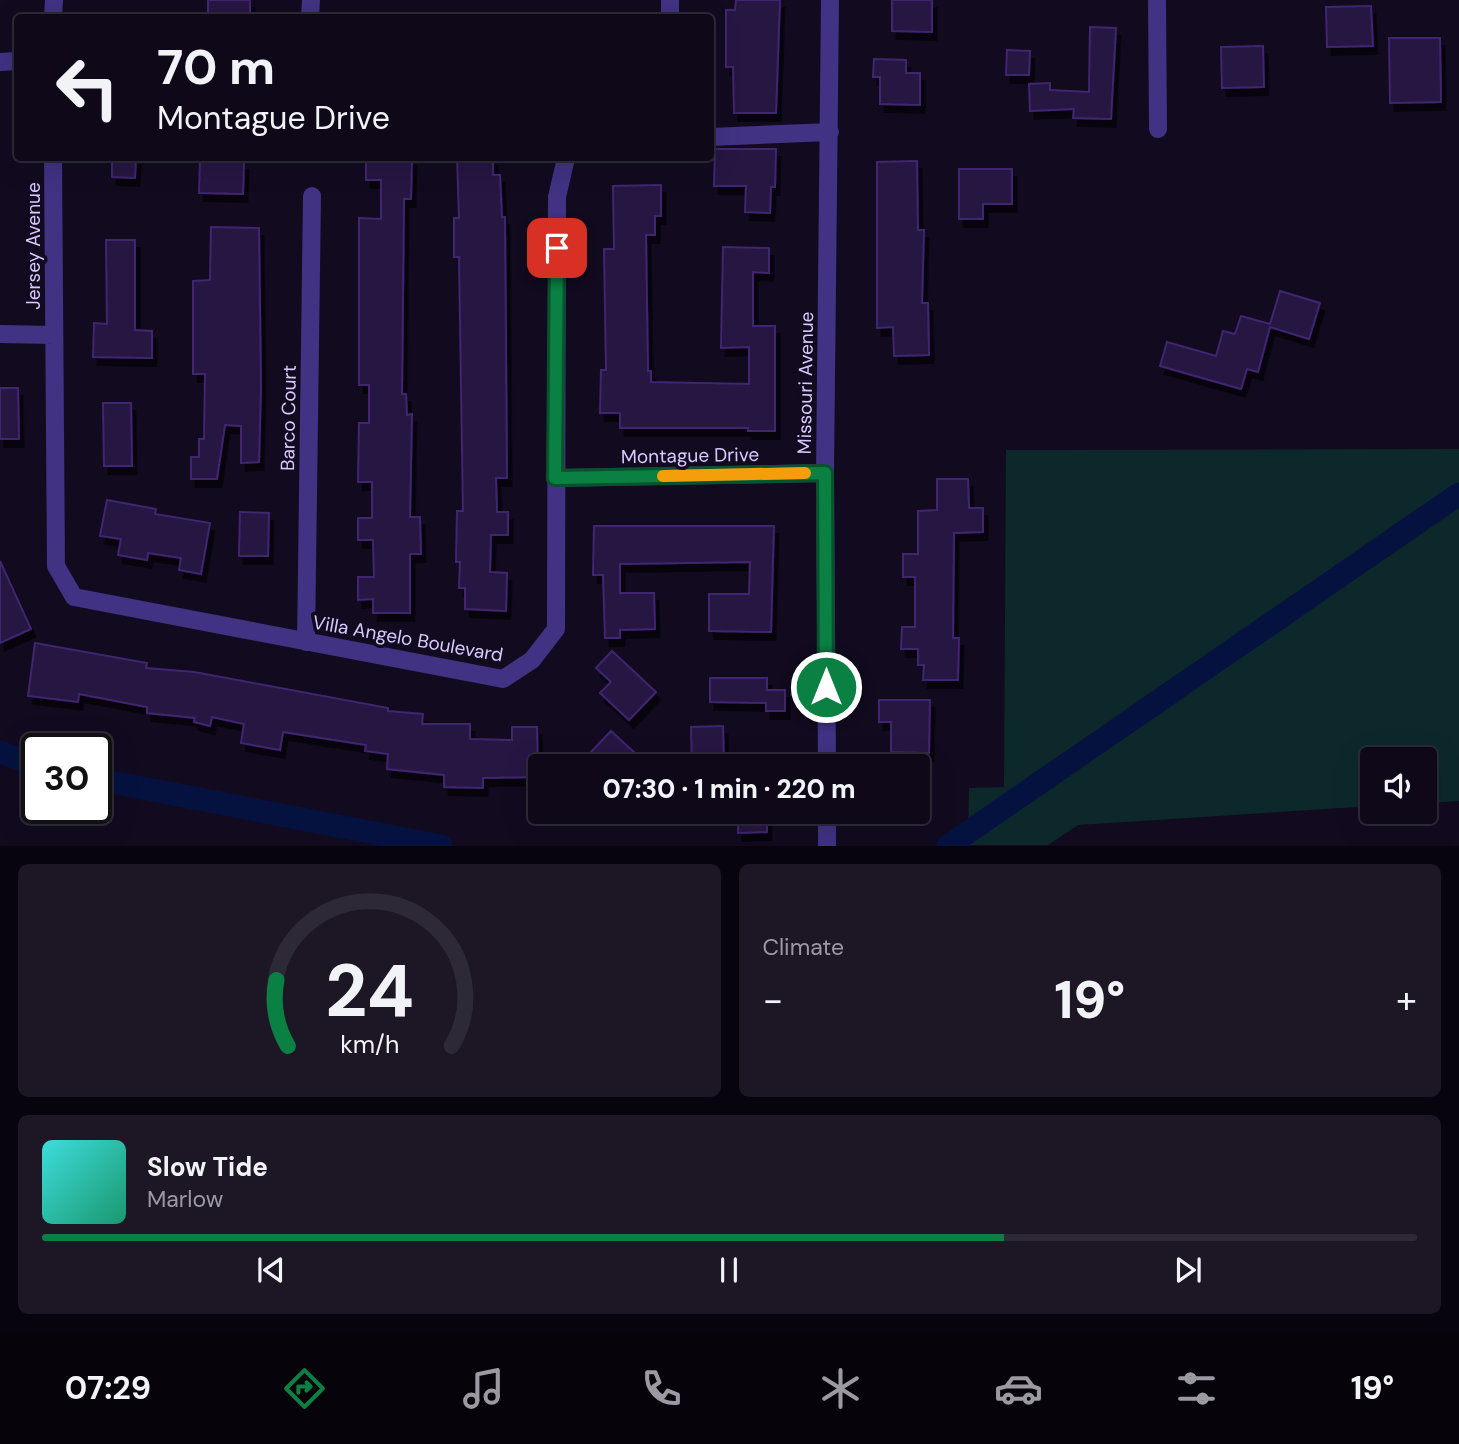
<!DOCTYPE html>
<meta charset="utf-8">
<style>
:root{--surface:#0e0818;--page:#1c1625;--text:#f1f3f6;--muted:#9b9aa2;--line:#2e2937;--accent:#0b8043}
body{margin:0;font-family:"DM Sans",sans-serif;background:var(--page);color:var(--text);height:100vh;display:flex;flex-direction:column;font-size:26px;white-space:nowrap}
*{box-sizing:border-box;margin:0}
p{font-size:23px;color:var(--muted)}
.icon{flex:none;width:38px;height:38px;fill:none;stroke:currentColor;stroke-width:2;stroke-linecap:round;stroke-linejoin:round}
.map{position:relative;height:846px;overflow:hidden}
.details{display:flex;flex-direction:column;gap:18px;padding:18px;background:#08040d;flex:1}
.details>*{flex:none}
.banner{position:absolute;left:14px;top:14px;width:700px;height:147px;border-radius:7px;box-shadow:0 7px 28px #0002,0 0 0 2px var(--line);background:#0e0818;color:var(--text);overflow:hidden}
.tools{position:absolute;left:1360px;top:747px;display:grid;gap:14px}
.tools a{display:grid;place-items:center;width:77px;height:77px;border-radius:7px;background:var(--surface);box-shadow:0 7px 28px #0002,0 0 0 2px var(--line);font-size:35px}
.speed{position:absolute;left:21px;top:733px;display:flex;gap:14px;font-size:35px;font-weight:700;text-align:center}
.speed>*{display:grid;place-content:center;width:91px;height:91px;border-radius:50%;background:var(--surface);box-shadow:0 7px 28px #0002,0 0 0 2px var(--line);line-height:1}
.speed .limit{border:4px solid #111;border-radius:10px;background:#fff;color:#111}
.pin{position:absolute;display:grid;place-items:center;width:60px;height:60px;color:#fff;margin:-30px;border-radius:14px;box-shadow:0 4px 10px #0006}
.me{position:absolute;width:77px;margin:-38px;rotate:0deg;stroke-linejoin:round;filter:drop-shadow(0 0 5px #0008)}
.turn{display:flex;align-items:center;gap:24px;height:147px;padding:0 28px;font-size:32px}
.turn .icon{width:91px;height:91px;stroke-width:2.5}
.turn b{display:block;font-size:49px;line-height:60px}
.big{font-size:52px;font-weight:800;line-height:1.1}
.details .widget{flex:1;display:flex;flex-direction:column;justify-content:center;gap:10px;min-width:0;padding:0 24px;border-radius:10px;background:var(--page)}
.details .dial{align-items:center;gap:0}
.dial svg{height:182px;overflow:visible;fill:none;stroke:var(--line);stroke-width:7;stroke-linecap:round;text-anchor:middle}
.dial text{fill:var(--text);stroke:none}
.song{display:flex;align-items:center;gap:21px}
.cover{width:84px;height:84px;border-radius:10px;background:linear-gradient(135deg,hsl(180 70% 55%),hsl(160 70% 35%))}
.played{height:7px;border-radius:4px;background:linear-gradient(90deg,var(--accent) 70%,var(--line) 70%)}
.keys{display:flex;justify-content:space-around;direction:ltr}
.heat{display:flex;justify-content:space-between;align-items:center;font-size:38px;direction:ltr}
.details .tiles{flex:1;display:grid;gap:18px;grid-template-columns:1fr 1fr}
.widget:last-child{grid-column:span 2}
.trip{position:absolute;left:528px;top:754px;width:402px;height:70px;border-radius:7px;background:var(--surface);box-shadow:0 7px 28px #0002,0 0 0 2px var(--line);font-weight:800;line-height:70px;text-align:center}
.menu{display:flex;height:112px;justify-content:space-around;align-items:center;background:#06030a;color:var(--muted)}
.menu .icon{width:49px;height:49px}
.menu .selected{color:var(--accent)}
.menu b{font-size:32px;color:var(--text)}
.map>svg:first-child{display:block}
</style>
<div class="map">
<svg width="1459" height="846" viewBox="0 0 1459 846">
<defs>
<filter id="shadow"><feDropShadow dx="4.5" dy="8" stdDeviation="0" flood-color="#0009"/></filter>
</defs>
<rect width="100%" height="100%" fill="#120b20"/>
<path fill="#0d282b" d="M 1459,449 L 1459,801 L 1425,803 L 1424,760 L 1372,760 L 1372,806 L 1078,825 L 1048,845 L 968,845 L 969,788 L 1004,787 L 1006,450 Z"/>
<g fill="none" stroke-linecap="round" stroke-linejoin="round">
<path stroke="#05123f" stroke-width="23" d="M 0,752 L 37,766
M 96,779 L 441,846
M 948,846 L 1459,494"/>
</g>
<path fill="#251543" stroke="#402571" stroke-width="2" filter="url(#shadow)" d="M 208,0 L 250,0 L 250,18 L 208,18 Z
M 736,0 L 780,0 L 776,113 L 734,113 L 733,67 L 726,67 L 726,10 L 735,10 Z
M 892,0 L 932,0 L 932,32 L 892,31 Z
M 1371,6 L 1373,46 L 1327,47 L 1326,7 Z
M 1090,27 L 1116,28 L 1111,119 L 1073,118 L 1074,109 L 1030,111 L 1029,84 L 1050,83 L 1050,90 L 1089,92 Z
M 1389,38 L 1440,38 L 1441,102 L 1390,103 Z
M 1263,46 L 1264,87 L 1222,88 L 1221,47 Z
M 1007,50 L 1030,51 L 1029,75 L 1006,75 Z
M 874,59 L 906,60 L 906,73 L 920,73 L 920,105 L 880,104 L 880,77 L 873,77 Z
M 715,149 L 776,149 L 775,187 L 771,187 L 770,213 L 745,212 L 746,186 L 714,186 Z
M 112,158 L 136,158 L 135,178 L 112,177 Z
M 366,158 L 412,158 L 411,199 L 404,199 L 402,394 L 406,394 L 407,415 L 412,414 L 410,517 L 420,517 L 421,554 L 410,554 L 410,613 L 373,613 L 373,599 L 358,600 L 358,577 L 374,577 L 373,540 L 358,540 L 358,518 L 372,518 L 372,482 L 358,482 L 359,423 L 369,423 L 369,385 L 359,385 L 359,218 L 381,219 L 381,180 L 366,180 Z
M 457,158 L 493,158 L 493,175 L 500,175 L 502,217 L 505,217 L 507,478 L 496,478 L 497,512 L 508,512 L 508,535 L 491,535 L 490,572 L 507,573 L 506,611 L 465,609 L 465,588 L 459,588 L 460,562 L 456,562 L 457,511 L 463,511 L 459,257 L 454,257 L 454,218 L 459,218 Z
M 200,160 L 244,162 L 243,194 L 199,193 Z
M 917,161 L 918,230 L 924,230 L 922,303 L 928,303 L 929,355 L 894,356 L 893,327 L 877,328 L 877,162 Z
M 959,169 L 1012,169 L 1012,204 L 983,204 L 983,219 L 959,219 Z
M 661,185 L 661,216 L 655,216 L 655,235 L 646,235 L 648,371 L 651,371 L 651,382 L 749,384 L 749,347 L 721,348 L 723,247 L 769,248 L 769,273 L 753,272 L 753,326 L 775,326 L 775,431 L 748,431 L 748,428 L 620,428 L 620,413 L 600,413 L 601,370 L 606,370 L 604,249 L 614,249 L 613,186 Z
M 211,227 L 259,228 L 261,387 L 259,462 L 241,463 L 241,426 L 225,425 L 217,479 L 191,479 L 191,457 L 199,457 L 199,439 L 204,439 L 205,374 L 193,374 L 193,281 L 210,280 Z
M 106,240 L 135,240 L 135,330 L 152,331 L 152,358 L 93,357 L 94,323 L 107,324 Z
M 1280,291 L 1320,303 L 1309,339 L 1270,327 L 1258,372 L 1247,369 L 1241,389 L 1160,366 L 1167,342 L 1216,356 L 1223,331 L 1235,334 L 1241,316 L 1270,324 Z
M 0,388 L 18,388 L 19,439 L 0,439 Z
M 103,403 L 131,403 L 132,466 L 104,466 Z
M 937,479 L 968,479 L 969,508 L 983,508 L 983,532 L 954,533 L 953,638 L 959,638 L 958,680 L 923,680 L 924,665 L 918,665 L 918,649 L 901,649 L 902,627 L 915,627 L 915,577 L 903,577 L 903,554 L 918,554 L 918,511 L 937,510 Z
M 107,500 L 156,509 L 155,514 L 210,523 L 201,574 L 179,570 L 181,558 L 148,553 L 147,560 L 118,555 L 121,539 L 100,536 Z
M 240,512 L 269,513 L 268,556 L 239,556 Z
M 594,526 L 774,526 L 771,632 L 709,631 L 709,594 L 749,594 L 750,562 L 620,564 L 620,593 L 654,593 L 655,629 L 620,630 L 620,638 L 605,638 L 603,575 L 593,575 Z
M 0,561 L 31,629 L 0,643 Z
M 35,643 L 147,663 L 146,668 L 194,672 L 388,708 L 388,711 L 423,714 L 422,724 L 470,724 L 470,739 L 512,740 L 512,727 L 537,727 L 538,777 L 483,778 L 483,788 L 444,787 L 444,775 L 387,769 L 388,754 L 365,751 L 366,745 L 283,732 L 280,750 L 241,743 L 244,724 L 212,717 L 210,726 L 194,722 L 195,718 L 147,713 L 147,707 L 79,694 L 78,702 L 28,696 Z
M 612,651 L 656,692 L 629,720 L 600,693 L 611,682 L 596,668 Z
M 710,678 L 767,678 L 767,690 L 785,690 L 785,711 L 766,711 L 766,703 L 710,702 Z
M 879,700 L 930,700 L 929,753 L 891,752 L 891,722 L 879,722 Z
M 723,726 L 724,766 L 692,766 L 691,727 Z
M 611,731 L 649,766 L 605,766 L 590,753 Z
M 738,812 L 767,812 L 767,832 L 738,833 Z"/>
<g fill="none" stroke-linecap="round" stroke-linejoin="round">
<path stroke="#413283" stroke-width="18" d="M 1157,0 L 1158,129
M 53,18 L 54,0
M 310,18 L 311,0
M 670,18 L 670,0
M 0,62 L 18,61
M 710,137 L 830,132
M 53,158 L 56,566 L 74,597 L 503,679 L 532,660 L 556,629 L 557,197 L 566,158
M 0,334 L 54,335
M 555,478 L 825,473
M 306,642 L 312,196
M 827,766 L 825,473 L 830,0
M 827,812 L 827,846"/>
</g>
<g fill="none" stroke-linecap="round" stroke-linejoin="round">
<defs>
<path id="route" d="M 557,248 L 555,478 L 825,473 L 826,687"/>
</defs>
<use href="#route" stroke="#07532c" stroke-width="18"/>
<use href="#route" stroke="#0b8043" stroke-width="12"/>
<path stroke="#f59e0b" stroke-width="12" d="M 663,476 L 805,473"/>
</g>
<g text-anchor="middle" stroke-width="7" stroke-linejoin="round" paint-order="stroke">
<g font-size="19" fill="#d8caff" stroke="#120b20">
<text transform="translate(33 246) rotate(-90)" y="7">Jersey Avenue</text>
<text transform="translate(805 383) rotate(-89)" y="7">Missouri Avenue</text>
<text transform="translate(288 418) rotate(-89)" y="7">Barco Court</text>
<text transform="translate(690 455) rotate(-1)" y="7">Montague Drive</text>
<text transform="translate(408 638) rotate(10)" y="7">Villa Angelo Boulevard</text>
</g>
</g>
</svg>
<div class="tools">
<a><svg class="icon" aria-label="sound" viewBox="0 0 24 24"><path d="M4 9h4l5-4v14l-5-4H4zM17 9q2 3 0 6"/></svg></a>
</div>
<div class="speed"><div class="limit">30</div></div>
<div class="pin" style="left:557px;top:248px;background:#d93025"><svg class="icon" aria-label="arrive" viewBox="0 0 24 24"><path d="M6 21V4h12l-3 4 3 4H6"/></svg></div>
<svg class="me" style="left:826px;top:687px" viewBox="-20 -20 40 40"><circle r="17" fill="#0b8043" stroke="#fff" stroke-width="3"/><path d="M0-11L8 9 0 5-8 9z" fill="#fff"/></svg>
<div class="trip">07:30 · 1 min · 220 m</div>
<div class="banner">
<div class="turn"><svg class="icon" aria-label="left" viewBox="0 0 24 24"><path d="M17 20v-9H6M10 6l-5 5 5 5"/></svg><div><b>70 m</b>Montague Drive</div></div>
</div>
</div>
<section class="details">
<div class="tiles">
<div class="widget dial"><svg viewBox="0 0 100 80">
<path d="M14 69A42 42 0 1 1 86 69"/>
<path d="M14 69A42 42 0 0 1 9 40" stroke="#0b8043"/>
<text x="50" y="56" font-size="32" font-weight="700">24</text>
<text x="50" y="72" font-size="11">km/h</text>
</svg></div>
<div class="widget"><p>Climate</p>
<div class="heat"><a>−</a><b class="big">19°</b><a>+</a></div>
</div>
<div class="widget">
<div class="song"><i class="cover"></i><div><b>Slow Tide</b><p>Marlow</p></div></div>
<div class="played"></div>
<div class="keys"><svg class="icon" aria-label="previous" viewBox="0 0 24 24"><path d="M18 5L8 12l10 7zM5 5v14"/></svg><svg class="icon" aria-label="pause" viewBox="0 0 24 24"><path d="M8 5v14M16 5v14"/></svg><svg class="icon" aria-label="next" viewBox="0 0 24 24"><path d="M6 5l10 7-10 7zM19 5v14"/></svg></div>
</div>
</div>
</section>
<nav class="menu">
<b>07:29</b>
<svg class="icon selected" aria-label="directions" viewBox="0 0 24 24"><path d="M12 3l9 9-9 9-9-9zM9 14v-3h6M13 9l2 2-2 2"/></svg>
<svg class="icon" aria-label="music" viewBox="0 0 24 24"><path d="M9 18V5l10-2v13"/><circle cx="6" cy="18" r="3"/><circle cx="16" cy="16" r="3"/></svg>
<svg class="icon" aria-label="phone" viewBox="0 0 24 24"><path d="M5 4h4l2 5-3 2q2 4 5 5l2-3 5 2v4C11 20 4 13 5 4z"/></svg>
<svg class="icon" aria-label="climate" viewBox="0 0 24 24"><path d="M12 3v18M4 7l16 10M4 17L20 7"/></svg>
<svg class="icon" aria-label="car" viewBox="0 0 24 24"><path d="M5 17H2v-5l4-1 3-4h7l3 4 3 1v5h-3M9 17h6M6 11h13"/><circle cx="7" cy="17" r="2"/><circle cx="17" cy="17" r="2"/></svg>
<svg class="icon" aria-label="filters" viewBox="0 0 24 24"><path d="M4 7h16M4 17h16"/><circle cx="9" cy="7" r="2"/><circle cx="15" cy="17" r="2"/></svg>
<b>19°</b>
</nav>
